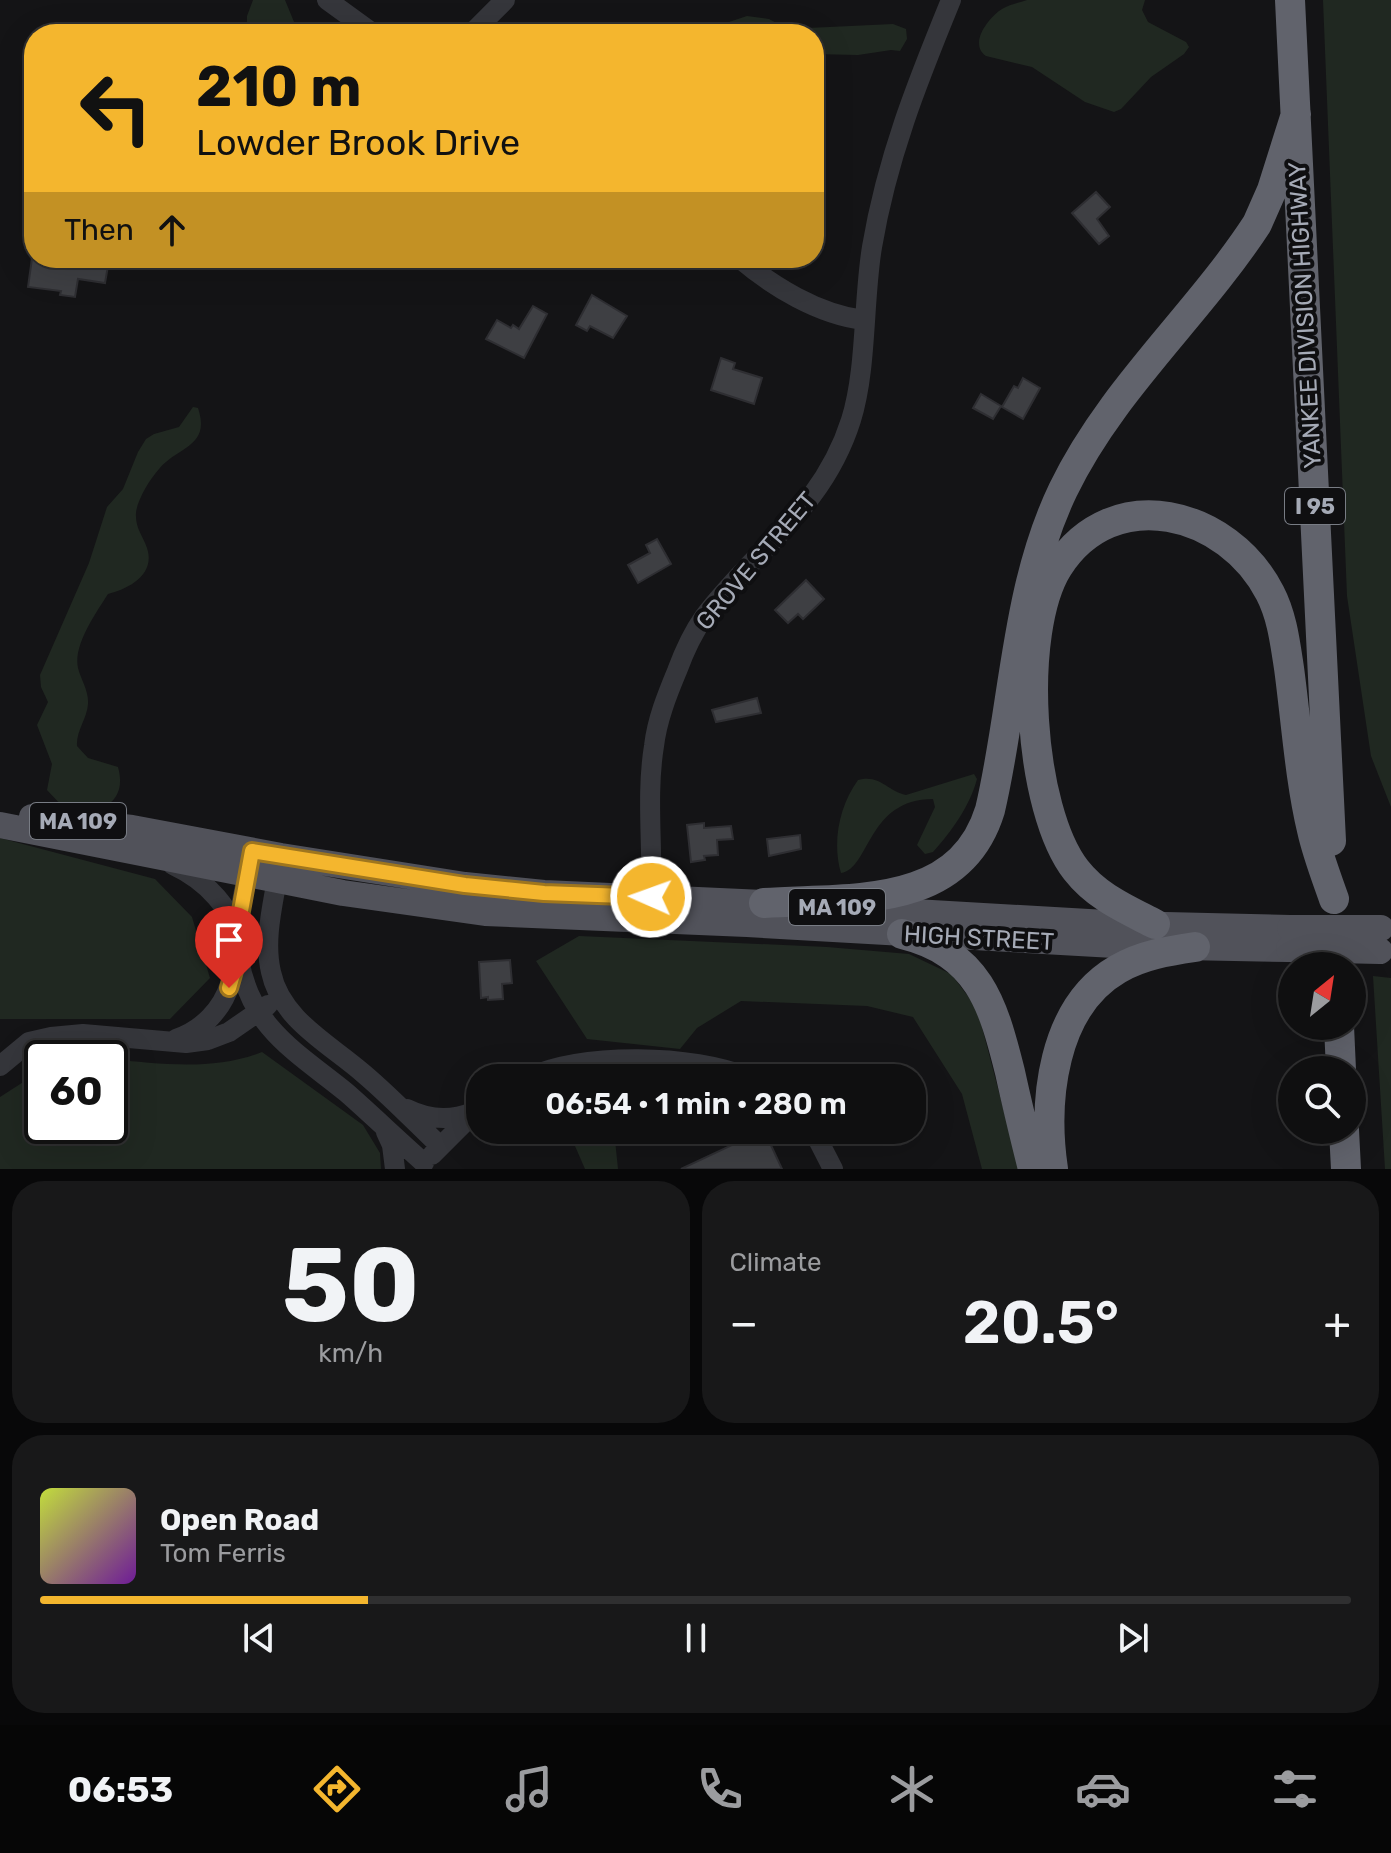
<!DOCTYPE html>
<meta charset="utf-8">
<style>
:root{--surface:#0f0f10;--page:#181819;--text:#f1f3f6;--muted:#9b9c9f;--line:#2f2f30;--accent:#f4b62e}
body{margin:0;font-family:Rubik,sans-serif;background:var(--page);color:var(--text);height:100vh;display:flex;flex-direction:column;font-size:30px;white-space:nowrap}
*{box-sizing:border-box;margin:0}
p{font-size:26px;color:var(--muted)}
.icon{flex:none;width:44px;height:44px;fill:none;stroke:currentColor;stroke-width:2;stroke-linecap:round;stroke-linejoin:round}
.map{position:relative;height:1169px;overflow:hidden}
.side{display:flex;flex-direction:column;gap:12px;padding:12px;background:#080809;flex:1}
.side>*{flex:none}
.top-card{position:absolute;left:24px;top:24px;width:800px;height:244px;border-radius:32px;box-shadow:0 8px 32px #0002,0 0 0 2px var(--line);background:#f4b62e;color:#111;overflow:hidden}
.needle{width:52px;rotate:30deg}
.buttons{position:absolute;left:1278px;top:952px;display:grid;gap:16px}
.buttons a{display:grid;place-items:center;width:88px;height:88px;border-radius:50%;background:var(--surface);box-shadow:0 8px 32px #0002,0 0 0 2px var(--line);font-size:40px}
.speed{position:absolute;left:24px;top:1040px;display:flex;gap:16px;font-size:40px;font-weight:700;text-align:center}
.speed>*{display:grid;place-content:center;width:104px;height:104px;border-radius:50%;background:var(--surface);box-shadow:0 8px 32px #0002,0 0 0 2px var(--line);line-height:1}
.speed .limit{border:4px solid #111;border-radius:12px;background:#fff;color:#111}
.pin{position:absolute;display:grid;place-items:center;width:68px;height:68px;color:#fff;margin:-82px -34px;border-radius:50% 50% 50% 0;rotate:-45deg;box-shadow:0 0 8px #0007}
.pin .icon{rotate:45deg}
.me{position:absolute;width:88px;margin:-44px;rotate:272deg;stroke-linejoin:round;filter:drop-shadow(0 0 6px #0008)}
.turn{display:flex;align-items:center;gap:28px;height:168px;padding:0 40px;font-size:36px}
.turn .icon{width:104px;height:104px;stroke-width:2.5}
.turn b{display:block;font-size:56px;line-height:68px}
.then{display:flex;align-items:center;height:76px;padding:0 40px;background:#0003;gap:16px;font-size:30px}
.big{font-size:60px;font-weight:600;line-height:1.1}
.side .tile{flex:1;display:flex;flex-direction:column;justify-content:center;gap:12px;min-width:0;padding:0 28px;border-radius:32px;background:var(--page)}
.side .dial{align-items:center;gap:0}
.dial b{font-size:104px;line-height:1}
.song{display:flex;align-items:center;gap:24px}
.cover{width:96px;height:96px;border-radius:12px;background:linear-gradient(135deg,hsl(70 70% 55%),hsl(280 70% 35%))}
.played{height:8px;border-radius:4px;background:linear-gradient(90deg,var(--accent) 25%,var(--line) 25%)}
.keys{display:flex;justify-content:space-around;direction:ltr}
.heat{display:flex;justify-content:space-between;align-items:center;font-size:44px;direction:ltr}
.side .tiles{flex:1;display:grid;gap:12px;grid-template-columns:1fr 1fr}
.tile:last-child{grid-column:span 2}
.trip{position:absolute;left:466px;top:1064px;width:460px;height:80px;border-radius:32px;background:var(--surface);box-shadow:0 8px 32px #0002,0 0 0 2px var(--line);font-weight:600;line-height:80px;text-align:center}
.menu{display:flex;height:128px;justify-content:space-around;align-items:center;background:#060606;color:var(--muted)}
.menu .icon{width:56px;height:56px}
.menu .selected{color:var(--accent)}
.menu b{font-size:36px;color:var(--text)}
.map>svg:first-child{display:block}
</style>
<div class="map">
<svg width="1391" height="1169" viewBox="0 0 1391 1169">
<rect width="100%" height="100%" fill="#141416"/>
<path fill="#202821" d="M 253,0 L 285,0 L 299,34 L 247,34 L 247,16 Z
M 1027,0 L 1145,0 L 1142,10 L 1148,22 L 1186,42 L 1189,47 L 1184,54 L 1151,77 L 1121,109 L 1114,112 L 1085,102 L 1032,67 L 986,56 C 968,44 989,17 1002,9 C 1010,4 1019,3 1027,0 Z
M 1323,0 L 1391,0 L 1391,807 L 1371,756 L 1347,596 Z
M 747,16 L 769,19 L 787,29 L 893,24 L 906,29 L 907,39 L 900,51 L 891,50 L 858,55 L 814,54 L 814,34 L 726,34 L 729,22 Z
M 193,407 L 198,408 C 211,447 178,446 159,469 C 150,479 137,500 136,513 C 135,528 143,536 147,548 C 156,575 128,589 108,594 C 96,613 73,645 78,668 C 81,680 89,691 88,704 C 87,719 76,731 77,746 L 88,758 L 118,767 C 129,806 94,817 63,807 L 47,790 L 52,764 L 37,725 L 48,702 L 41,687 L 40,675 L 89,563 L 107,507 L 123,489 L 138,452 L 146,439 L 154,434 L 179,427 Z
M 974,774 L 977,779 C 970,806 951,832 933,852 L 925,854 L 917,845 L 935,807 L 933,799 C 867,799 870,869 841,873 C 832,843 839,806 858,780 C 880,774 887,791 906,795 Z
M 0,838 L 155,879 L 192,917 L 210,978 L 170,1019 L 0,1019 Z
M 579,936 L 827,947 L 909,954 L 951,974 L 977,1008 L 1019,1169 L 982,1169 L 962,1094 L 913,1017 L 867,1006 L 741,1001 L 697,1028 L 680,1049 L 587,1039 L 536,961 Z
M 1373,976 L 1391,978 L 1391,1169 L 1385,1169 Z
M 262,1052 L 363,1125 L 380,1153 L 381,1169 L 0,1169 L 0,1097 L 42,1070 L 42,1126 L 110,1126 L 110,1059 C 161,1064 214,1071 262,1052 Z
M 573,1130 L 614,1130 L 618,1169 L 585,1169 L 575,1146 Z"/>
<path fill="#3e3f43" stroke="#2e2e32" stroke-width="2" d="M 1096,192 L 1110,207 L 1097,219 L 1109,236 L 1099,244 L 1072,213 Z
M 32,258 L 70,258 L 69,260 L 108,266 L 105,283 L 78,279 L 75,297 L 60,295 L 61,291 L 28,287 Z
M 592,295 L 627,316 L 613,338 L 590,326 L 587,331 L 576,325 Z
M 533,306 L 547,314 L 524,358 L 486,339 L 497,320 L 511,328 L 513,325 L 519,329 Z
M 721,358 L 735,363 L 733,369 L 762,378 L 754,404 L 711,390 Z
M 1023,378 L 1040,388 L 1023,419 L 1002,407 L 1014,386 L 1018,388 Z
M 981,394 L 1001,406 L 993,419 L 973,408 Z
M 657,539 L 671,564 L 638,583 L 628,565 L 650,553 L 646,545 Z
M 806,580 L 824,599 L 803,619 L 798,614 L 788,623 L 775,610 Z
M 757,698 L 761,713 L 716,722 L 712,710 Z
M 704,823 L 704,828 L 731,826 L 733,839 L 717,840 L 718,855 L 704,856 L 705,860 L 691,862 L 687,825 Z
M 800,835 L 801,849 L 769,856 L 767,839 Z
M 510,960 L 512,983 L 502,984 L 503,999 L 488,1000 L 488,997 L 481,998 L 479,962 Z
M 764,1130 L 782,1169 L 681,1169 Z"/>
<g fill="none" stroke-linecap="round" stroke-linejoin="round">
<path stroke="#35363b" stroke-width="20" d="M 327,0 L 374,34
M 471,34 L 505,0
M 739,258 C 773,287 818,314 863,320
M 250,862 C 244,894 234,927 239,959 C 250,1028 298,1053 347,1093 C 373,1116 398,1140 424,1163
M 173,865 C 205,880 236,909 238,948 C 238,960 233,973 230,984 C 222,1010 202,1030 176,1039
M 279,867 C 274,901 263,938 271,972 C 281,1020 330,1044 364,1074 C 391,1097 415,1122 440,1146
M 651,897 C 653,847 646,795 654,746 C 657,720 667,695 677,671 C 684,652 692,634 704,617 C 756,548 823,509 851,420 C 867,369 863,301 872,247 C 887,158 917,83 951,0
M 0,1066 L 29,1042 L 51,1037 L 83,1034 L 186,1043 L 208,1040 L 229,1032 L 268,1005
M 527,1078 C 585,1052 691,1054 750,1078
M 407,1109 C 429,1120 451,1121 473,1112
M 813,1130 L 833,1169
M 386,1132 L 392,1145 L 395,1169
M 432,1155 L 480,1107"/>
<path stroke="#51525a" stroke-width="26" d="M 32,817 L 132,828 L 281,856 L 465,885 L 544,893 L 783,904
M 0,825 L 343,893 L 485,913 L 747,924 L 1132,946 L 1289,949
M 846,908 L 1123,924 L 1290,928"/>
<path stroke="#61636c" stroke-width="30" d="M 1290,0 L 1331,841
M 764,903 C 848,897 959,911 990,810 C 1015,704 1015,590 1063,490 C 1111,390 1197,316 1257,224 L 1272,190 L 1296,114
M 1155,924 C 1126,909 1097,897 1076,870 C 1029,810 1017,632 1058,567 C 1113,481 1228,511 1270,593 C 1282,616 1285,642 1289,668 C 1296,720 1300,780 1312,830 C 1317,853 1326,876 1334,899
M 902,934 C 979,953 993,1004 1010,1072 C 1017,1104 1025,1137 1033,1169
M 1339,1026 L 1341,1070
M 1344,1130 L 1346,1169
M 1053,1169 C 1043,1101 1052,1007 1118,969 C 1142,955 1168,951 1195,947"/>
<path stroke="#51525a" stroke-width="26" d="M 1290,928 L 1381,928
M 1289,949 L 1380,951"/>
</g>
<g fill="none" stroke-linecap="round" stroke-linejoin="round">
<defs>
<path id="route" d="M 229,988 L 236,964 L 238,927 L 252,851 L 465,885 L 544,893 L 651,897"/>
</defs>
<use href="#route" stroke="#9f761e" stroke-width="20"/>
<use href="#route" stroke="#f4b62e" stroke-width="14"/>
</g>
<g text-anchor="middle" stroke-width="8" stroke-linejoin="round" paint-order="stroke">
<g fill="#0f0f11" stroke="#787c84" stroke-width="2">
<rect x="1285" y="488" width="60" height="36" rx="6"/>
<rect x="30" y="803" width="96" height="36" rx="6"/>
<rect x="789" y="889" width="96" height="36" rx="6"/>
</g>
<g font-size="22" font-weight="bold" fill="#a5aab6">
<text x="1315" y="514">I 95</text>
<text x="78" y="829">MA 109</text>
<text x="837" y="915">MA 109</text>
</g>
<g font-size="24" fill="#a5aab6" stroke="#0f0f11">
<text transform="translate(1305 315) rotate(-93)" y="8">YANKEE DIVISION HIGHWAY</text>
<text transform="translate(756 561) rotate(-50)" y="8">GROVE STREET</text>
<text transform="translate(979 938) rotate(3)" y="8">HIGH STREET</text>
</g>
</g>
</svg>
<div class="buttons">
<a><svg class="needle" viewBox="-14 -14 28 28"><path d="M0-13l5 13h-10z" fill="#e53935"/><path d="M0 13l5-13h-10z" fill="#9b9c9f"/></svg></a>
<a><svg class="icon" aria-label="search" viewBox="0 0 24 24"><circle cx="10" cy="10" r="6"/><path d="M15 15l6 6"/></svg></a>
</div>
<div class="speed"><div class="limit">60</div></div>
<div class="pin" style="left:229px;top:988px;background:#d93025"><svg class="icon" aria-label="arrive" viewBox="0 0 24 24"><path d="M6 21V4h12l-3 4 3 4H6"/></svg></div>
<svg class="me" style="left:651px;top:897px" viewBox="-20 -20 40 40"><circle r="17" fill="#f4b62e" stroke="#fff" stroke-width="3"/><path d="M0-11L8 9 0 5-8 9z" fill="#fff"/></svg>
<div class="trip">06:54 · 1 min · 280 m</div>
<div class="top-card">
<div class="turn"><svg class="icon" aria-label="left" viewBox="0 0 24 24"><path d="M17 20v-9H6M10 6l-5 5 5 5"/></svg><div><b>210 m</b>Lowder Brook Drive</div></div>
<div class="then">Then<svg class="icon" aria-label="ahead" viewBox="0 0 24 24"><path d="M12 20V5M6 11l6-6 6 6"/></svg></div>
</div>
</div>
<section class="side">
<div class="tiles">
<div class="tile dial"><b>50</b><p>km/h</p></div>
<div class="tile"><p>Climate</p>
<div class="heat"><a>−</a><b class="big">20.5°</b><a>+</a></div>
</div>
<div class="tile">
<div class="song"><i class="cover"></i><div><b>Open Road</b><p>Tom Ferris</p></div></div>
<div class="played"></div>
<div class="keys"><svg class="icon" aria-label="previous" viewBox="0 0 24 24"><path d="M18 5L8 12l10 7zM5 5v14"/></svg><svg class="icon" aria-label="pause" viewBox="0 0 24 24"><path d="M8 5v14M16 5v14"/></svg><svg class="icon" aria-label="next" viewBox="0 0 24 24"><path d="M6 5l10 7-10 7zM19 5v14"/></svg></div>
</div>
</div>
</section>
<nav class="menu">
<b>06:53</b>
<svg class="icon selected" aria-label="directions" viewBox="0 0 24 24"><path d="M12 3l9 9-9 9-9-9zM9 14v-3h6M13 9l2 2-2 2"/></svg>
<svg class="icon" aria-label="music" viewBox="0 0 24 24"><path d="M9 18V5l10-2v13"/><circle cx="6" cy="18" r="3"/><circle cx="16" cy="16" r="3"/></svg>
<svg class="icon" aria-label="phone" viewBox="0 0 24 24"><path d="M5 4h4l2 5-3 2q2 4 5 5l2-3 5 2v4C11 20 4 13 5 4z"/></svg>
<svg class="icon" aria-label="climate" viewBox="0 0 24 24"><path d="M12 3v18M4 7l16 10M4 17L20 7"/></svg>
<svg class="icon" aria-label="car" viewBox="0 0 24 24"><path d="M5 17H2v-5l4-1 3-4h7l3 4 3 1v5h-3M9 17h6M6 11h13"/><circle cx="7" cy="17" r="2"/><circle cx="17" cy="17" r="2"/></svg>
<svg class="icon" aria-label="filters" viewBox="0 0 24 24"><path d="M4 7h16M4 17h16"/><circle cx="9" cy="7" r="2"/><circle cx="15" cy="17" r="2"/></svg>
</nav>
